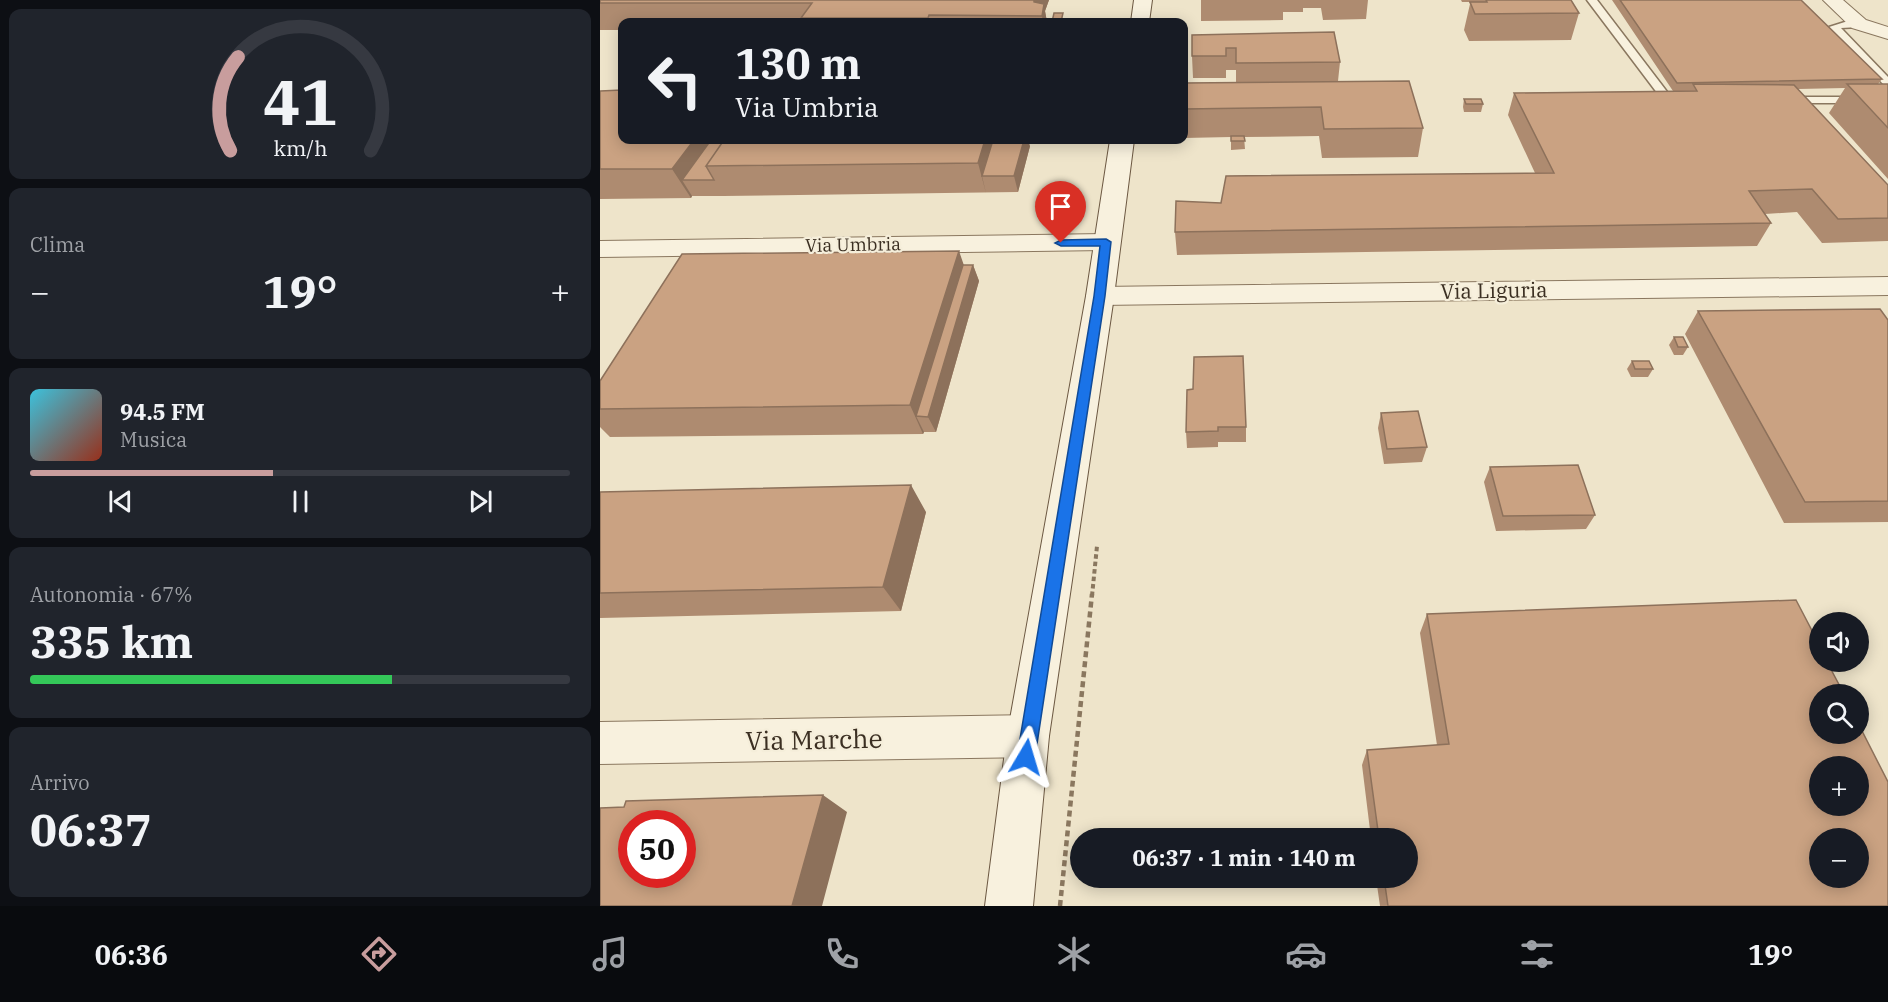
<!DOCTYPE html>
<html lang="it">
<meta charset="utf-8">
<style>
:root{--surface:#171b24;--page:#20242c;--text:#f1f3f6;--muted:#9ea1a6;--line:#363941;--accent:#c89d9d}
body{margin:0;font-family:"IBM Plex Serif",serif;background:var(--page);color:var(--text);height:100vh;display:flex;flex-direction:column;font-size:22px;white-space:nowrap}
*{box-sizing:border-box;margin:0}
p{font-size:20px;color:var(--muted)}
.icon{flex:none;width:33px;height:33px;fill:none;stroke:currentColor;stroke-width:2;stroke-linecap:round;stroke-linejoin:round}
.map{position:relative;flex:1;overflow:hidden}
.sheet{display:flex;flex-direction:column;gap:9px;padding:9px;background:#0d0f14;width:600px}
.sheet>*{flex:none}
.banner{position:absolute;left:18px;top:18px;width:570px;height:126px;border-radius:12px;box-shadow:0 3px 15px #0003;background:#171b24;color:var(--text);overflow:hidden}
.buttons{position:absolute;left:1209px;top:612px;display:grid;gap:12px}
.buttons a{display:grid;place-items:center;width:60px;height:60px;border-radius:50%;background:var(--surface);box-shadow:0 3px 15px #0003;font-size:30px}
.speed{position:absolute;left:18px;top:810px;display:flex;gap:12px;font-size:30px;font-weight:700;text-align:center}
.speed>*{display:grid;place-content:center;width:78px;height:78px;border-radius:50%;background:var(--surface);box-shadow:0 3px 15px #0003;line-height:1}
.speed .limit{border:9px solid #d22;background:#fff;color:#111}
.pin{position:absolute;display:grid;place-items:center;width:51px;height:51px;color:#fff;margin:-62px -26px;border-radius:50% 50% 50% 0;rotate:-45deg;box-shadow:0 0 6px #0007}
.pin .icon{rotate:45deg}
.me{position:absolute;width:66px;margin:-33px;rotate:7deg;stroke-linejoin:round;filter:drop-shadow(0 0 4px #0008)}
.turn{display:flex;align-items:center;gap:21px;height:126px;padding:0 18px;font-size:27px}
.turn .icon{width:78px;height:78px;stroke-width:2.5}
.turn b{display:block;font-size:42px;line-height:51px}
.big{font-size:45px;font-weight:700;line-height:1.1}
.sheet .widget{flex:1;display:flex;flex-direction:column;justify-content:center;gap:9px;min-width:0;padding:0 21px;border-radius:12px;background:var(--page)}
.sheet .dial{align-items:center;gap:0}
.dial svg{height:156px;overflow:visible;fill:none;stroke:var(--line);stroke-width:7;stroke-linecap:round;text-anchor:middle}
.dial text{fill:var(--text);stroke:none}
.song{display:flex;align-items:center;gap:18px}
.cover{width:72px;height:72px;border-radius:9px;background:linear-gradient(135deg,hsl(190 70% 55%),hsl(10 70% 35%))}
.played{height:6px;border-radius:3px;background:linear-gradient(90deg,var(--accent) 45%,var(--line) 45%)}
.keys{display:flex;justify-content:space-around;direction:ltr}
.heat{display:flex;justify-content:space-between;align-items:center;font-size:33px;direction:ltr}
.charge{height:9px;border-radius:4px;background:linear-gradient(90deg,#34c759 67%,var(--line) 0)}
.trip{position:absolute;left:470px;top:828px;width:348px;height:60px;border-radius:30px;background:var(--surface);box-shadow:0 3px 15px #0003;font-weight:700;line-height:60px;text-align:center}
.tab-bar{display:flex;height:96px;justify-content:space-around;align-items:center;background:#090b0e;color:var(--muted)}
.tab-bar .icon{width:42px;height:42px}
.tab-bar .active{color:var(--accent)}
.tab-bar b{font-size:27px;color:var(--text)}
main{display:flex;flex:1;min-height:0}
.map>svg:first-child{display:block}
</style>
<main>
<section class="sheet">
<div class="widget dial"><svg viewBox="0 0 100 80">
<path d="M14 69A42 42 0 1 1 86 69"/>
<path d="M14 69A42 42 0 0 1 18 21" stroke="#c89d9d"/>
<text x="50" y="56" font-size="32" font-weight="700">41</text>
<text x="50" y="72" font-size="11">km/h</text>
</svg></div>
<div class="widget"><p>Clima</p>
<div class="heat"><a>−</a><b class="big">19°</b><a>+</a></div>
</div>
<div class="widget">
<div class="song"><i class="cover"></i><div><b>94.5 FM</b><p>Musica</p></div></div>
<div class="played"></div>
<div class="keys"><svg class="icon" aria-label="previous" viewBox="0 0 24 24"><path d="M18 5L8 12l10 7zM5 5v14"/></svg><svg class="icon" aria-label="pause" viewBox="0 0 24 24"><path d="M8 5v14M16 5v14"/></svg><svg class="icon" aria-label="next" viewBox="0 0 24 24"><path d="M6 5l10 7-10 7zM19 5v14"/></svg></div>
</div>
<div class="widget"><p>Autonomia · 67%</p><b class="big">335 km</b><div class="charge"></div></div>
<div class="widget"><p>Arrivo</p><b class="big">06:37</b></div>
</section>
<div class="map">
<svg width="1288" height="906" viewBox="0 0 1288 906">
<rect width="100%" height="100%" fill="#eee4ca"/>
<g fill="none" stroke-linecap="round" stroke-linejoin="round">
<defs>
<path id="service" d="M 987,0 L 997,0 L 1071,97 L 1083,98 L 1083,102 L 1064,102 Z
M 1248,21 L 1259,21 L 1264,24 L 1259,27 L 1241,28 L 1288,77 L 1288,86 L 1284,85 L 1229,27 Z
M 1288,95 L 1288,102 L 1284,103 L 1186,103 L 1181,100 L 1186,97 L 1282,97 Z"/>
<path id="minor" d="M 1223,0 L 1243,0 L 1266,20 L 1288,27 L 1288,39 L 1252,28 Z
M 505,234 L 514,236 L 518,242 L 514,248 L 505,250 L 0,257 L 0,241 Z
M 1288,277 L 1288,295 L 500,305 L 490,303 L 486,296 L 490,289 L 500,287 Z
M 428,715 L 443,721 L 449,736 L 443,751 L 428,757 L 0,764 L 0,722 Z"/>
<path id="secondary" d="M 534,0 L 552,0 L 549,22 L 531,22 Z
M 510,140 L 534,140 L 514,296 L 449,736 L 433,906 L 385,906 L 407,736 L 486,296 Z"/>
</defs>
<use href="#service" stroke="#8a775f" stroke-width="3"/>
<use href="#minor" stroke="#8a775f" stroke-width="2"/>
<use href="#secondary" stroke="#6c5842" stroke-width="2"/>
<path stroke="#8a775f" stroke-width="4" stroke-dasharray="4.5 3" stroke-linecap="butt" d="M 492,596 L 497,546"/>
<path stroke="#8a775f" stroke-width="4.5" stroke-dasharray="6 4" stroke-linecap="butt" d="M 460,906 L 492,594"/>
<use href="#service" fill="#f8f1de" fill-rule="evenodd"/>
<use href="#minor" fill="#f8f1de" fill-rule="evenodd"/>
<use href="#secondary" fill="#f8f1de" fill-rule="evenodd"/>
</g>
<path fill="#ae8b70" d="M 0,0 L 449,0 L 445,11 L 447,22 L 22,22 L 22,30 L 0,30 Z
M 601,0 L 768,0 L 766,19 L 723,20 L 721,8 L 703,8 L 703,12 L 683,12 L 683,20 L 601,21 Z
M 861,0 L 971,0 L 979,13 L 971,40 L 869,41 L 864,30 L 870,4 L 869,2 L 862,2 Z
M 1012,0 L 1201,0 L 1282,79 L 1278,84 L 1288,84 L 1288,179 L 1229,113 L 1245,88 L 1198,89 L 1288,185 L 1288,241 L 1222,243 L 1197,212 L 1165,214 L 1171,223 L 1157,246 L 577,255 L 575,232 L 621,203 L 935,173 L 908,115 L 914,93 L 1073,91 Z
M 592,35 L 740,62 L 738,81 L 823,128 L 818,157 L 722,158 L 719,136 L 644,137 L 645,149 L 631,150 L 631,137 L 584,138 L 584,83 L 636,83 L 636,70 L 626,70 L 626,78 L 593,78 L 592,56 Z
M 0,91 L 22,140 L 430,146 L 418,192 L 123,196 L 92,196 L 91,198 L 0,199 Z
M 864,99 L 883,104 L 881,112 L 864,112 L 863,107 Z
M 363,265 L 373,265 L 379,281 L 336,432 L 324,432 L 323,434 L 10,437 L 0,427 L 0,381 Z
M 1098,311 L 1288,320 L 1288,522 L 1184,523 L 1085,334 Z
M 1074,337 L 1088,347 L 1083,355 L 1074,355 L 1069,345 Z
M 1032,361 L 1053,369 L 1048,377 L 1031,377 L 1027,369 Z
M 587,390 L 646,427 L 646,442 L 618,442 L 618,447 L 587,448 L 586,432 Z
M 781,413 L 827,447 L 822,462 L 784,464 L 778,428 Z
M 890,467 L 995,515 L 986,529 L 896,531 L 884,482 Z
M 0,492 L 326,512 L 301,611 L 0,618 Z
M 827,614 L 1288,906 L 780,906 L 776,878 L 807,878 L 807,838 L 771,838 L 762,765 L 767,750 L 837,745 L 820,633 Z"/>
<path fill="#8d715b" d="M 434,0 L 449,0 L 445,11 L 447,22 L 443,22 L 442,16 L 434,2 Z
M 94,140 L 131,140 L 106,166 L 82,180 L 92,196 L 91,198 L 72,169 Z
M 385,140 L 398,140 L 382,176 L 386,193 L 378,163 Z
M 424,140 L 428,140 L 430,146 L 418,192 L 414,176 Z
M 359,251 L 369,280 L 373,265 L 379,281 L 336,432 L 328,417 L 316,416 L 324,432 L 323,434 L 310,405 Z
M 311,485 L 326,512 L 301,611 L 283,587 Z
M 223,795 L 247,812 L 222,906 L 192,906 Z"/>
<path fill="#caa282" stroke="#8d715b" stroke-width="1.5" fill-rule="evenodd" d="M 0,0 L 434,0 L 434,2 L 444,4 L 442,16 L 329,15 L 328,18 L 201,18 L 212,3 L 0,3 Z
M 886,0 L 971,0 L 979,13 L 875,14 L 870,2 L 887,2 Z
M 1020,0 L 1201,0 L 1282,79 L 1077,83 Z
M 454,13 L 463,13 L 461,22 L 452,22 Z
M 734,32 L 740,62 L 636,63 L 636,48 L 626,48 L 626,56 L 592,56 L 592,35 Z
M 809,81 L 823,128 L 724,129 L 721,107 L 584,109 L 584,83 Z
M 1093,84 L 1194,85 L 1288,185 L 1288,218 L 1238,219 L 1212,189 L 1149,191 L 1171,223 L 575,232 L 576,201 L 621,203 L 626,176 L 954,173 L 914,93 L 1097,91 Z
M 1247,84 L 1288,84 L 1288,128 Z
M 22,90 L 22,140 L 94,140 L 72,169 L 0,169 L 0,91 Z
M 864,99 L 881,99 L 883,104 L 866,104 Z
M 631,136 L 644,136 L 645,141 L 631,141 Z
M 111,140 L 124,140 L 106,166 L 114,180 L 82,180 Z
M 124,140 L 385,140 L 378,163 L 106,166 Z
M 393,140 L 424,140 L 414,176 L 382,176 Z
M 359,251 L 310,405 L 0,409 L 0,381 L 82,254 Z
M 363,265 L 373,265 L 328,417 L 316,416 Z
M 1280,309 L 1288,320 L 1288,501 L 1205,502 L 1098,311 Z
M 1074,337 L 1083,337 L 1088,347 L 1078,347 Z
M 643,356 L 646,427 L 618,427 L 618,431 L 586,432 L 587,390 L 593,389 L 594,357 Z
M 1032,361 L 1049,361 L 1053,369 L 1035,369 Z
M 818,411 L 827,447 L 787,449 L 781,413 Z
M 978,465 L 995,515 L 903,516 L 890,467 Z
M 311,485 L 283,587 L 0,593 L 0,492 Z
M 1196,600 L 1220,646 L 1220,662 L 1227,662 L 1244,694 L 1220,694 L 1220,734 L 1258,734 L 1258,723 L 1288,782 L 1288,906 L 788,906 L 784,878 L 807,878 L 807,838 L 779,838 L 767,750 L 849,744 L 827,614 ZM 1220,766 L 1258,766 L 1258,806 L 1220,806 ZM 1220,838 L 1258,838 L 1258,878 L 1220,878 Z
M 223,795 L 192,906 L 0,906 L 0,808 L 24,807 L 26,801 ZM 32,824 L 82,824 L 82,874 L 32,874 Z"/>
<path fill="#1a73e8" stroke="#114b97" stroke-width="1.5" d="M 506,239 L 511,242 L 505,296 L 435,757 L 432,763 L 426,766 L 419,763 L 417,757 L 494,296 L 500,246 L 461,246 L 455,243 L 461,240 Z"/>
<g text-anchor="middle" stroke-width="4.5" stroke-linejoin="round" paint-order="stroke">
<g font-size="18" fill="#3b2f22" stroke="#f5eeda">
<text transform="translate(253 245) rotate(-1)" y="6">Via Umbria</text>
</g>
<g font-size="21" fill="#3b2f22" stroke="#f5eeda">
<text transform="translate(894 291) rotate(-1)" y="7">Via Liguria</text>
</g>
<g font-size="26" fill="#3b2f22" stroke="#f5eeda">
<text transform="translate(214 740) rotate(-1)" y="9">Via Marche</text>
</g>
</g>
</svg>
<div class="buttons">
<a><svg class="icon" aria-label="sound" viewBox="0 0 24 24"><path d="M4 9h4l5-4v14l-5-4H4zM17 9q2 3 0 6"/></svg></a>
<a><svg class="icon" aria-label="search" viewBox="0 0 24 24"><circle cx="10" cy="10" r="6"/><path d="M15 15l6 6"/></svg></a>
<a>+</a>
<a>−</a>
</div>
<div class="speed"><div class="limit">50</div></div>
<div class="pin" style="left:461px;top:243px;background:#d93025"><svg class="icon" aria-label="arrive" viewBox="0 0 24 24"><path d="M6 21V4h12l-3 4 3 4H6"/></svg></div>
<svg class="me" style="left:426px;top:757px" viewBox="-20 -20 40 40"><path d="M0-17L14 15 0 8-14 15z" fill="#1a73e8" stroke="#fff" stroke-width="4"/></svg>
<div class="trip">06:37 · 1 min · 140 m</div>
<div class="banner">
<div class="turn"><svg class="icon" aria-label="left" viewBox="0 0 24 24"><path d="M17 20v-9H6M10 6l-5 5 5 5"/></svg><div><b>130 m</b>Via Umbria</div></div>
</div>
</div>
</main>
<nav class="tab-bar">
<b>06:36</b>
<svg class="icon active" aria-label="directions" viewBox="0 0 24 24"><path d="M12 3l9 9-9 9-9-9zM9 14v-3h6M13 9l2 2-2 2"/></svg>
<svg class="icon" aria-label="music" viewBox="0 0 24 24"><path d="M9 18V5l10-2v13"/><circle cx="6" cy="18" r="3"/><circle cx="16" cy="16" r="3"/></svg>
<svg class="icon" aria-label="phone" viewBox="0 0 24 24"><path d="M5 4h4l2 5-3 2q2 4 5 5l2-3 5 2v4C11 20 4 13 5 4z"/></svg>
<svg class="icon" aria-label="climate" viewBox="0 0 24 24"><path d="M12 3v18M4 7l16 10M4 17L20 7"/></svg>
<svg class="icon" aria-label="car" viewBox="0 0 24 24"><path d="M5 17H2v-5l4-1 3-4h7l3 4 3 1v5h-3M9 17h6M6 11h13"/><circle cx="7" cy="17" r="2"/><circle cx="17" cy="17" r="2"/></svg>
<svg class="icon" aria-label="filters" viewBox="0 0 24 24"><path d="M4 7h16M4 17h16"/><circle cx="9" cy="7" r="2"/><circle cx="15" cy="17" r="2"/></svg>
<b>19°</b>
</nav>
